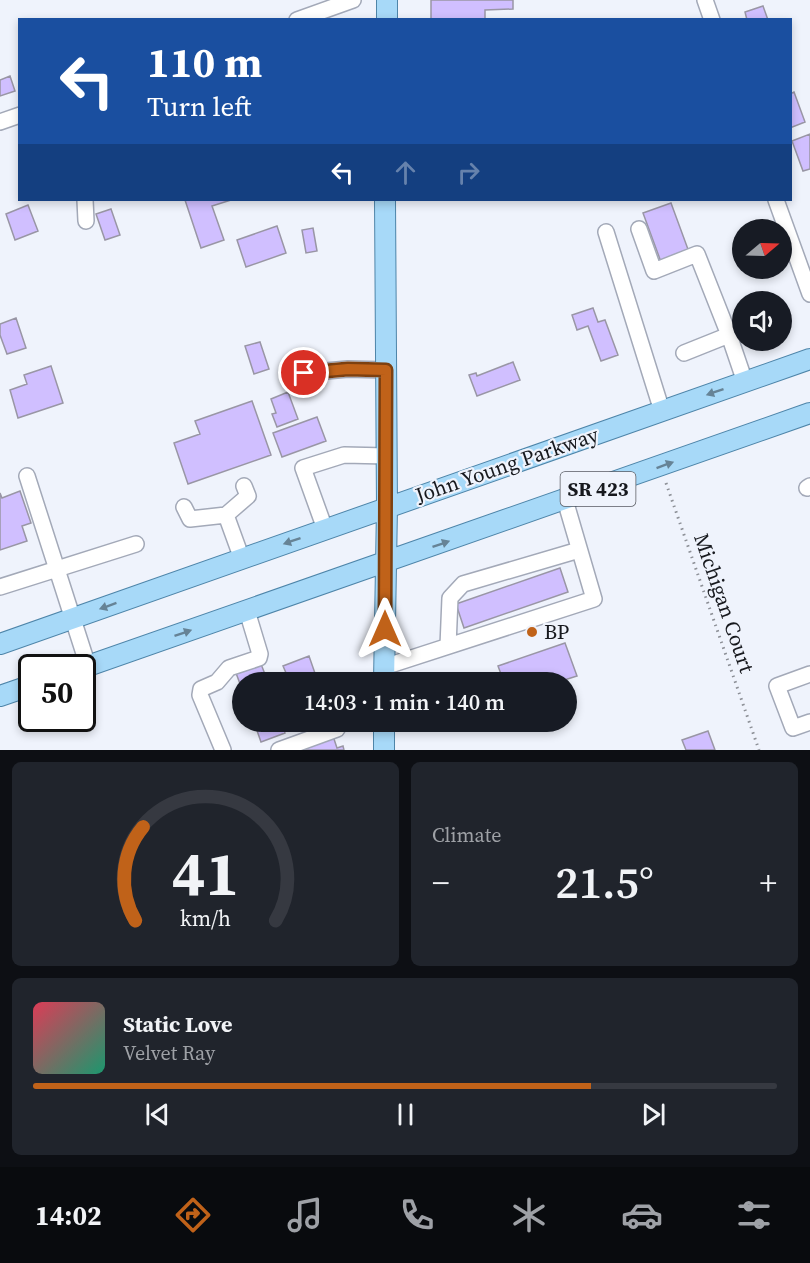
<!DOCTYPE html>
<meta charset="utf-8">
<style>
:root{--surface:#171b24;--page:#20242c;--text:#f1f3f6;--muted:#9ea1a6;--line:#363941;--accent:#c06219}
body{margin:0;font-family:"Source Serif 4",serif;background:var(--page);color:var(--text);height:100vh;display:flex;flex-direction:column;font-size:22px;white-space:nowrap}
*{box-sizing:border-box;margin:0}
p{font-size:20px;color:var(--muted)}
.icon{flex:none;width:33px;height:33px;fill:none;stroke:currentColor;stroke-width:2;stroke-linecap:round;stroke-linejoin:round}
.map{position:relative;height:750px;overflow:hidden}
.side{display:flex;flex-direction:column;gap:12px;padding:12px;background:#0d0f14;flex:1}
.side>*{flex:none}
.hud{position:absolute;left:18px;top:18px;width:774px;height:183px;border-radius:0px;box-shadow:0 3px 9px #0003;background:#1a4fa0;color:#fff;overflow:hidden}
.needle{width:39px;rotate:71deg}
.controls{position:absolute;left:732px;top:219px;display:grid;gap:12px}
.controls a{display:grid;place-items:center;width:60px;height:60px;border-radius:50%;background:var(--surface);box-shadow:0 3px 9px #0003;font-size:30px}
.speed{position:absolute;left:18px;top:654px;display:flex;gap:12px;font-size:30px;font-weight:700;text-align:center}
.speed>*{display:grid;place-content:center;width:78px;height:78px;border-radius:50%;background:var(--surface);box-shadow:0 3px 9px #0003;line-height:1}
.speed .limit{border:3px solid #111;border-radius:9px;background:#fff;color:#111}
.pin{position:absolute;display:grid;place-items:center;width:51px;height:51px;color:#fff;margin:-26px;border:3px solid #fff;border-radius:50%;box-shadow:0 2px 6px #0007}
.me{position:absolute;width:66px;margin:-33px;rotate:0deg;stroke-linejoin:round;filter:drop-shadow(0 0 4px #0008)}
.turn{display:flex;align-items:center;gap:21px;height:126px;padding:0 30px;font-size:27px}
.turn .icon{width:78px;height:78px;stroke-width:2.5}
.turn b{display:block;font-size:42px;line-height:51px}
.lanes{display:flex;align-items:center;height:57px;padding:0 30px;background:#0003;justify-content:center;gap:30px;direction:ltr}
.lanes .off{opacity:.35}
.big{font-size:45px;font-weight:600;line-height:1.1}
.side .tile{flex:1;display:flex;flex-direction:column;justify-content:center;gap:9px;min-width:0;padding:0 21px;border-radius:9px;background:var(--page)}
.side .dial{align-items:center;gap:0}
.dial svg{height:156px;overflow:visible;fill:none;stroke:var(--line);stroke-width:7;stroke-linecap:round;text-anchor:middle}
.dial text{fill:var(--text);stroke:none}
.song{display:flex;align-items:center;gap:18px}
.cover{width:72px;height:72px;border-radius:9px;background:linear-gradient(135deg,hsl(350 70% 55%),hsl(160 70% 35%))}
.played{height:6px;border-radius:3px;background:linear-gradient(90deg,var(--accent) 75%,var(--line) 75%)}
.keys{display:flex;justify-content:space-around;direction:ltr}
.heat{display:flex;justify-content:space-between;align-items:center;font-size:33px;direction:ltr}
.side .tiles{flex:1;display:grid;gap:12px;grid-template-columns:1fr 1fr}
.tile:last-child{grid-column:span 2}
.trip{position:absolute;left:232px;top:672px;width:345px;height:60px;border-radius:30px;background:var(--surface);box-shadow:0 3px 9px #0003;font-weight:600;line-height:60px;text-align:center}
.dock{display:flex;height:96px;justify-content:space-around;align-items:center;background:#090b0e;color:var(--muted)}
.dock .icon{width:42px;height:42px}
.dock .active{color:var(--accent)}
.dock b{font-size:27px;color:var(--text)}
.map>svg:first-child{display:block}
</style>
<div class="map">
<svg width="810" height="750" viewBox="0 0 810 750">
<rect width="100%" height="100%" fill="#eff3fc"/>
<path fill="#d0bfff" stroke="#9996a5" stroke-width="1.5" d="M 431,0 L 513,0 L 513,9 L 485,10 L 485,20 L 431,20 Z
M 763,6 L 768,20 L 747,20 L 745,12 Z
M 10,76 L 15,91 L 0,96 L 0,80 Z
M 794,92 L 805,122 L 790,128 L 790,94 Z
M 810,134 L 810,169 L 803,171 L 792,141 Z
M 185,200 L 231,200 L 212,206 L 224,240 L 201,248 Z
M 671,203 L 689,252 L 661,262 L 643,213 Z
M 28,205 L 38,231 L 15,240 L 6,214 Z
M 111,209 L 120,235 L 105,240 L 96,214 Z
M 277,226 L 286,253 L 246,267 L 237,240 Z
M 313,228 L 317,251 L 306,253 L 302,230 Z
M 593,308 L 598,322 L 605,320 L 618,355 L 601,361 L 588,326 L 577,330 L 572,315 Z
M 16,318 L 26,348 L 7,354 L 0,335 L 0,324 Z
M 260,342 L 269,369 L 254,374 L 245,346 Z
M 513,362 L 520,380 L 477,396 L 469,375 L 476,373 L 477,376 Z
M 51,366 L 63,403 L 18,418 L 10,390 L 27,384 L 24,375 Z
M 288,392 L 298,419 L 277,427 L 272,414 L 276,413 L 271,399 Z
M 252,401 L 271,455 L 188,484 L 174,443 L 200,434 L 195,421 Z
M 317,417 L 326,441 L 282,457 L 273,433 Z
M 20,491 L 31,523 L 22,526 L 27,541 L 0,550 L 0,493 L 2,498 Z
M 560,568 L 568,592 L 464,628 L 456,604 Z
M 565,643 L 577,676 L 558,682 L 504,682 L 498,666 Z
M 309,656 L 318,682 L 290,682 L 283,666 Z
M 261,664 L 268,682 L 243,682 L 243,692 L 236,673 Z
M 254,722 L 281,722 L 285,733 L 261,742 Z
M 708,731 L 715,750 L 686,750 L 682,740 Z
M 333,736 L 337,748 L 343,746 L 344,750 L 293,750 Z"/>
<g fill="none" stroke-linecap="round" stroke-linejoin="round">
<defs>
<path id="minor" d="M 705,0 L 712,20
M 297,20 L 353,0
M 0,122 L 20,115
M 85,200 L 86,221
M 776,200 L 810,294
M 639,229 L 654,271 L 697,254 L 729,335 L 745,382
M 606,232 L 662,411
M 684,353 L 729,335
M 304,373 L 348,369 L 386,370
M 27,476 L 88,666
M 807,488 L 810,486
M 184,507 L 190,519 L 226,515 L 248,496 L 244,486
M 226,515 L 242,559
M 325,529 L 303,468 L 344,455 L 387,456
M 0,587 L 136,544
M 448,646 L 450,598 L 463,584 L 579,550
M 384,667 L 594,599 L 565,500
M 810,674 L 777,686 L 793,728 L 810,722
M 223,750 L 200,695 L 201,689 L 217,682 L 229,668 L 259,658 L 260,654 L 247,611
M 279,750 L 337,729"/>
<path id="major" d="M 387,20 L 387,0
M 0,644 L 810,359
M 82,668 L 810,413
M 384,682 L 387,507 L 385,200
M 0,696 L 32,685
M 384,750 L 384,722"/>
</defs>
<use href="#minor" stroke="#a3a9b8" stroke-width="18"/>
<use href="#major" stroke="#4e85a9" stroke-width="22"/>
<path stroke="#8c8f96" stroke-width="3" stroke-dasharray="1.5 4.5" stroke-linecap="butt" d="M 666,483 L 759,750"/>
<use href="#minor" stroke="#fff" stroke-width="15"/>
<use href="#major" stroke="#a7d9f8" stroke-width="20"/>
</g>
<defs><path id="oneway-solid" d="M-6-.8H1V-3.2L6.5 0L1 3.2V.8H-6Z" transform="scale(1.5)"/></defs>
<g fill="#668396">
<use href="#oneway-solid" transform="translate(715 392) rotate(161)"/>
<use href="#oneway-solid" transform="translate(665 465) rotate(-20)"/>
<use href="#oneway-solid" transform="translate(292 541) rotate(161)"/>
<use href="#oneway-solid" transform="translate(441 544) rotate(-19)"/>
<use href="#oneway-solid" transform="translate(108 606) rotate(160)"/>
<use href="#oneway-solid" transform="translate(183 633) rotate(-19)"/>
</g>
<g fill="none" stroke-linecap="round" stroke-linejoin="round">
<defs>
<path id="route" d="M 304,373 L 348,369 L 386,370 L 385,629"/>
</defs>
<use href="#route" stroke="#7d4010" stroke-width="15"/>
<use href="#route" stroke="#c06219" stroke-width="10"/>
</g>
<circle fill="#c06219" stroke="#eff3fc" stroke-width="2" cx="532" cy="632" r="6"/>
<g text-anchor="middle" stroke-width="4.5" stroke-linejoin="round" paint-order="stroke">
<rect fill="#eff3fc" stroke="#585a61" stroke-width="1.5" x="560.5" y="472" width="75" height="34" rx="4.5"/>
<g font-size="20" font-weight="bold" fill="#17191e">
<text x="598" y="496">SR 423</text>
</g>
<g font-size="21" fill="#17191e" stroke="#eff3fc">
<text transform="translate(507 465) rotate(-19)" y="7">John Young Parkway</text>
<text transform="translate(724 603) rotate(71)" y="7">Michigan Court</text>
</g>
<g font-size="21" fill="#17191e" stroke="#eff3fc" text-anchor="start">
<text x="544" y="639">BP</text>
</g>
</g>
</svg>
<div class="controls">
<a><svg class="needle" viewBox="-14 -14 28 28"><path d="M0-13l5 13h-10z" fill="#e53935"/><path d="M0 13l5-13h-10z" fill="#9ea1a6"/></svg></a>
<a><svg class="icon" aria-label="sound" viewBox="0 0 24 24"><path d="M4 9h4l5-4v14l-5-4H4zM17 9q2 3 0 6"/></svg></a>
</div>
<div class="speed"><div class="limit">50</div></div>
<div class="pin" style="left:304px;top:373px;background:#d93025"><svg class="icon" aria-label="arrive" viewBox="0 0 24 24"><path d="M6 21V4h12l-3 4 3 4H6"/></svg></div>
<svg class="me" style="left:385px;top:629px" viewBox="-20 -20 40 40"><path d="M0-17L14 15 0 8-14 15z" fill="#c06219" stroke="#fff" stroke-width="4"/></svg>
<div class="trip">14:03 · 1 min · 140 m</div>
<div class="hud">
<div class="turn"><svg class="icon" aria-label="left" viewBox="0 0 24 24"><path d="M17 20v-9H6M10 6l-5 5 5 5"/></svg><div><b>110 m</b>Turn left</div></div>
<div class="lanes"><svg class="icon" aria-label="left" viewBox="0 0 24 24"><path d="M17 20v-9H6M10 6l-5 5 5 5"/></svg><svg class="icon off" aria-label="ahead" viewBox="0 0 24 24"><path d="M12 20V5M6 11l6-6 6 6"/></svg><svg class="icon off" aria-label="right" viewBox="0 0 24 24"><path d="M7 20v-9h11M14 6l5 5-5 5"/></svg></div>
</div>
</div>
<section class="side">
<div class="tiles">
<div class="tile dial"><svg viewBox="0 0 100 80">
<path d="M14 69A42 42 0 1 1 86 69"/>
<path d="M14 69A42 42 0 0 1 18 21" stroke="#c06219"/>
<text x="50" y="56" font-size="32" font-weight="700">41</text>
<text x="50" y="72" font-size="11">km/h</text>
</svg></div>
<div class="tile"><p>Climate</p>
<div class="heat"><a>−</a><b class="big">21.5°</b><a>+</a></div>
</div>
<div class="tile">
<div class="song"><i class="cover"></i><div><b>Static Love</b><p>Velvet Ray</p></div></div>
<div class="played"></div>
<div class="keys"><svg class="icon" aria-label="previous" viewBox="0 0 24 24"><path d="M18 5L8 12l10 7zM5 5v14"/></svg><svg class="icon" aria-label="pause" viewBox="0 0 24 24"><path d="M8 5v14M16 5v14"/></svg><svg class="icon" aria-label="next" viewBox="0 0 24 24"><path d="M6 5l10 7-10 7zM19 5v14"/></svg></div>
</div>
</div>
</section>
<nav class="dock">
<b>14:02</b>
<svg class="icon active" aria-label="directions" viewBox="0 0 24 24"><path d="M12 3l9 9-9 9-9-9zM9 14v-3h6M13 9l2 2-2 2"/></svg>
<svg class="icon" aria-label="music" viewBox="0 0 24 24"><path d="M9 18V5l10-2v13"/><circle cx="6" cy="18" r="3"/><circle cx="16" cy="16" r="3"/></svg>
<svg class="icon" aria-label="phone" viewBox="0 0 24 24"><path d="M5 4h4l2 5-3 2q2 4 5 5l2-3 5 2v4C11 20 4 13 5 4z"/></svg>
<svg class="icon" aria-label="climate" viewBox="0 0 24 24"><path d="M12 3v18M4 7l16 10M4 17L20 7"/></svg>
<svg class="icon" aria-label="car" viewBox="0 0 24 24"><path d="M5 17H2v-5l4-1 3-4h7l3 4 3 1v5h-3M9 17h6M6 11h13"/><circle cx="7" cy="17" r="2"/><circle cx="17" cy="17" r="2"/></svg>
<svg class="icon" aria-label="filters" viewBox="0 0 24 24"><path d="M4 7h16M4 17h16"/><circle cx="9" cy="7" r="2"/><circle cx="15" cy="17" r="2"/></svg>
</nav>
